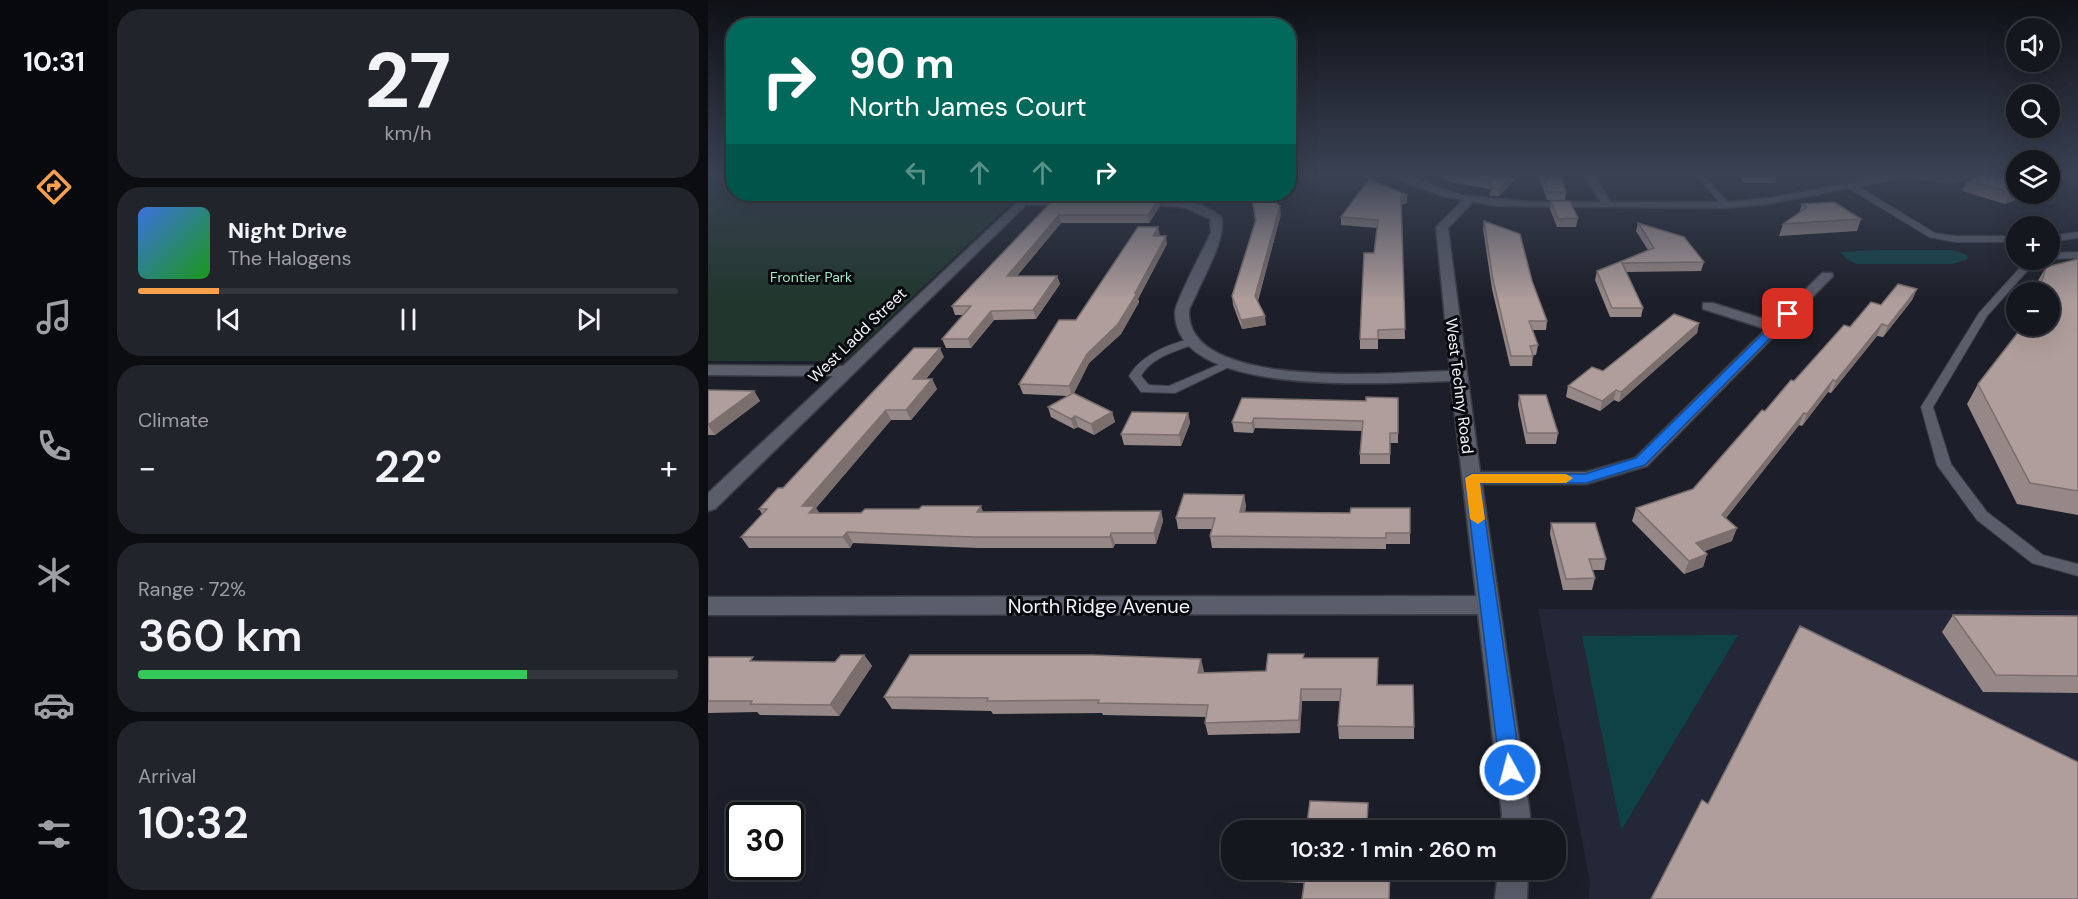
<!DOCTYPE html>
<meta charset="utf-8">
<style>
:root{--surface:#15171f;--page:#22242c;--text:#f1f3f6;--muted:#9d9fa4;--line:#34363d;--accent:#f9a04c}
body{margin:0;font-family:"DM Sans",sans-serif;background:var(--page);color:var(--text);height:100vh;display:flex;flex-direction:column;font-size:22px;white-space:nowrap}
*{box-sizing:border-box;margin:0}
p{font-size:20px;color:var(--muted)}
.icon{flex:none;width:33px;height:33px;fill:none;stroke:currentColor;stroke-width:2;stroke-linecap:round;stroke-linejoin:round}
.map{position:relative;flex:1;overflow:hidden}
.drawer{display:flex;flex-direction:column;gap:9px;padding:9px;background:#0c0d11;width:600px}
.drawer>*{flex:none}
.guide{position:absolute;left:18px;top:18px;width:570px;height:183px;border-radius:24px;box-shadow:0 6px 24px #0002,0 0 0 2px var(--line);background:#00695c;color:#fff;overflow:hidden}
.tools{position:absolute;left:1298px;top:18px;display:grid;gap:12px}
.tools a{display:grid;place-items:center;width:54px;height:54px;border-radius:50%;background:var(--surface);box-shadow:0 6px 24px #0002,0 0 0 2px var(--line);font-size:30px}
.speed{position:absolute;left:18px;top:802px;display:flex;gap:12px;font-size:30px;font-weight:700;text-align:center}
.speed>*{display:grid;place-content:center;width:78px;height:78px;border-radius:50%;background:var(--surface);box-shadow:0 6px 24px #0002,0 0 0 2px var(--line);line-height:1}
.speed .limit{border:3px solid #111;border-radius:9px;background:#fff;color:#111}
.pin{position:absolute;display:grid;place-items:center;width:51px;height:51px;color:#fff;margin:-26px;border-radius:12px;box-shadow:0 3px 9px #0006}
.me{position:absolute;width:66px;margin:-33px;rotate:353deg;stroke-linejoin:round;filter:drop-shadow(0 0 4px #0008)}
.turn{display:flex;align-items:center;gap:21px;height:126px;padding:0 24px;font-size:27px}
.turn .icon{width:78px;height:78px;stroke-width:2.5}
.turn b{display:block;font-size:42px;line-height:51px}
.lanes{display:flex;align-items:center;height:57px;padding:0 24px;background:#0003;justify-content:center;gap:30px;direction:ltr}
.lanes .off{opacity:.35}
.big{font-size:45px;font-weight:600;line-height:1.1}
.drawer .card{flex:1;display:flex;flex-direction:column;justify-content:center;gap:9px;min-width:0;padding:0 21px;border-radius:24px;background:var(--page)}
.drawer .dial{align-items:center;gap:0}
.dial b{font-size:78px;line-height:1}
.song{display:flex;align-items:center;gap:18px}
.cover{width:72px;height:72px;border-radius:9px;background:linear-gradient(135deg,hsl(220 70% 55%),hsl(120 70% 35%))}
.played{height:6px;border-radius:3px;background:linear-gradient(90deg,var(--accent) 15%,var(--line) 15%)}
.keys{display:flex;justify-content:space-around;direction:ltr}
.heat{display:flex;justify-content:space-between;align-items:center;font-size:33px;direction:ltr}
.charge{height:9px;border-radius:4px;background:linear-gradient(90deg,#34c759 72%,var(--line) 0)}
.trip{position:absolute;left:513px;top:820px;width:345px;height:60px;border-radius:24px;background:var(--surface);box-shadow:0 6px 24px #0002,0 0 0 2px var(--line);font-weight:600;line-height:60px;text-align:center}
main{display:flex;flex:1;min-height:0}
.menu{display:flex;flex-direction:column;width:108px;justify-content:space-around;align-items:center;background:#08090c;color:var(--muted)}
.menu .icon{width:42px;height:42px}
.menu .selected{color:var(--accent)}
.menu b{font-size:27px;color:var(--text)}
.map>svg:first-child{display:block}
</style>
<main>
<nav class="menu">
<b>10:31</b>
<svg class="icon selected" aria-label="directions" viewBox="0 0 24 24"><path d="M12 3l9 9-9 9-9-9zM9 14v-3h6M13 9l2 2-2 2"/></svg>
<svg class="icon" aria-label="music" viewBox="0 0 24 24"><path d="M9 18V5l10-2v13"/><circle cx="6" cy="18" r="3"/><circle cx="16" cy="16" r="3"/></svg>
<svg class="icon" aria-label="phone" viewBox="0 0 24 24"><path d="M5 4h4l2 5-3 2q2 4 5 5l2-3 5 2v4C11 20 4 13 5 4z"/></svg>
<svg class="icon" aria-label="climate" viewBox="0 0 24 24"><path d="M12 3v18M4 7l16 10M4 17L20 7"/></svg>
<svg class="icon" aria-label="car" viewBox="0 0 24 24"><path d="M5 17H2v-5l4-1 3-4h7l3 4 3 1v5h-3M9 17h6M6 11h13"/><circle cx="7" cy="17" r="2"/><circle cx="17" cy="17" r="2"/></svg>
<svg class="icon" aria-label="filters" viewBox="0 0 24 24"><path d="M4 7h16M4 17h16"/><circle cx="9" cy="7" r="2"/><circle cx="15" cy="17" r="2"/></svg>
</nav>
<section class="drawer">
<div class="card dial"><b>27</b><p>km/h</p></div>
<div class="card">
<div class="song"><i class="cover"></i><div><b>Night Drive</b><p>The Halogens</p></div></div>
<div class="played"></div>
<div class="keys"><svg class="icon" aria-label="previous" viewBox="0 0 24 24"><path d="M18 5L8 12l10 7zM5 5v14"/></svg><svg class="icon" aria-label="pause" viewBox="0 0 24 24"><path d="M8 5v14M16 5v14"/></svg><svg class="icon" aria-label="next" viewBox="0 0 24 24"><path d="M6 5l10 7-10 7zM19 5v14"/></svg></div>
</div>
<div class="card"><p>Climate</p>
<div class="heat"><a>−</a><b class="big">22°</b><a>+</a></div>
</div>
<div class="card"><p>Range · 72%</p><b class="big">360 km</b><div class="charge"></div></div>
<div class="card"><p>Arrival</p><b class="big">10:32</b></div>
</section>
<div class="map">
<svg width="1370" height="899" viewBox="0 0 1370 899">
<rect width="100%" height="100%" fill="#1c1f29"/>
<path fill="#242737" d="M 830,609 L 1370,610 L 1370,899 L 881,899 L 882,883 Z"/>
<path fill="#21372d" d="M 0,175 L 25,175 L 26,194 L 313,194 L 137,361 L 0,361 Z"/>
<path fill="#0e4247" d="M 1169,250 L 1245,250 L 1259,255 L 1260,259 L 1244,264 L 1149,264 L 1140,260 L 1132,252 Z
M 1030,635 L 914,829 L 913,829 L 874,636 Z"/>
<g fill="none" stroke-linecap="round" stroke-linejoin="round">
<defs>
<path id="lane" d="M 988,175 L 995,175 L 1021,203 L 1021,207 L 1015,207 Z
M 1214,175 L 1247,179 L 1258,175 L 1270,175 L 1247,183 L 1199,178 L 1195,176 Z
M 1142,185 L 1148,185 L 1227,233 L 1247,236 L 1308,236 L 1308,242 L 1247,242 L 1221,237 L 1142,189 Z
M 1370,232 L 1370,238 L 1341,242 L 1341,236 Z
M 1370,252 L 1370,258 L 1341,259 L 1341,253 Z
M 1319,260 L 1329,260 L 1279,316 L 1225,407 L 1243,464 L 1279,512 L 1335,555 L 1370,564 L 1370,576 L 1324,563 L 1269,520 L 1229,465 L 1213,407 L 1271,313 Z
M 485,338 L 491,341 L 489,343 C 470,351 444,356 433,376 L 441,385 L 461,386 L 519,361 L 523,362 L 525,364 L 523,366 L 467,393 L 433,392 L 421,376 C 434,354 461,344 485,338 Z"/>
<path id="street" d="M 876,175 L 886,175 L 904,204 L 903,206 L 895,206 Z
M 318,194 L 329,194 L 325,199 L 368,199 L 373,202 L 368,205 L 318,205 L 7,509 L 0,511 L 0,493 L 125,376 L 0,375 L 0,365 L 135,366 Z
M 429,198 C 456,199 493,197 514,218 C 516,244 498,271 488,295 C 486,300 481,307 481,312 C 479,392 691,372 742,371 L 728,227 L 756,199 L 764,199 L 764,203 L 740,228 L 772,472 L 878,472 L 927,458 L 1058,329 L 995,309 L 995,303 L 1005,303 L 1065,322 L 1114,273 L 1124,273 L 1125,276 L 939,466 L 878,484 L 774,484 L 822,815 L 822,831 L 792,831 L 794,815 L 770,614 L 0,615 L 0,597 L 768,596 L 743,381 C 686,382 466,401 467,312 C 468,300 496,248 503,233 L 502,219 L 478,208 L 425,203 L 425,199 Z
M 790,870 L 820,870 L 819,899 L 787,899 Z"/>
<path id="secondary" d="M 683,175 L 697,175 L 754,195 L 822,202 L 1018,202 L 1061,198 L 1184,175 L 1207,175 L 1061,204 L 1018,208 L 787,206 L 733,196 Z"/>
</defs>
<use href="#lane" stroke="#3a3c45" stroke-width="2"/>
<use href="#street" stroke="#3a3c45" stroke-width="3"/>
<use href="#secondary" stroke="#3a3c45" stroke-width="3"/>
<use href="#lane" fill="#5a5d6a" fill-rule="evenodd"/>
<use href="#street" fill="#5a5d6a" fill-rule="evenodd"/>
<use href="#secondary" fill="#5a5d6a" fill-rule="evenodd"/>
</g>
<path fill="#968886" d="M 730,175 L 811,175 L 791,196 L 782,196 L 783,189 L 746,183 Z
M 830,175 L 852,175 L 858,192 L 857,200 L 839,200 Z
M 1029,175 L 1069,175 L 1067,183 L 1037,183 Z
M 1259,180 L 1308,194 L 1297,204 L 1254,191 Z
M 424,194 L 461,194 L 459,197 Z
M 543,194 L 573,214 L 550,301 L 558,325 L 534,329 L 525,305 L 524,296 L 547,221 Z
M 699,195 L 699,203 L 693,205 L 697,339 L 670,339 L 670,349 L 652,349 L 652,339 L 666,253 L 669,228 L 633,225 L 633,217 Z
M 347,198 L 452,206 L 441,223 L 353,223 L 309,276 L 349,276 L 352,284 L 328,319 L 286,320 L 263,348 L 238,348 L 234,339 L 256,315 L 247,315 L 244,306 Z
M 843,201 L 870,218 L 868,227 L 849,227 L 842,209 Z
M 1094,204 L 1153,219 L 1149,231 L 1071,236 L 1075,224 L 1091,213 Z
M 776,221 L 824,281 L 839,321 L 838,330 L 825,330 L 830,345 L 828,355 L 825,355 L 824,366 L 802,366 L 784,289 L 775,229 Z
M 930,223 L 996,262 L 993,271 L 918,272 L 935,308 L 933,317 L 902,317 L 887,280 L 889,271 L 940,250 L 928,231 Z
M 452,235 L 451,236 L 459,244 L 430,299 L 431,302 L 413,334 L 381,363 L 366,393 L 404,412 L 407,422 L 386,435 L 370,427 L 366,429 L 343,417 L 340,407 L 359,396 L 315,394 L 311,384 L 368,320 Z
M 1370,259 L 1370,515 L 1309,504 L 1259,404 L 1270,384 L 1341,292 L 1326,292 L 1328,284 L 1338,267 Z
M 1209,289 L 1204,300 L 1175,337 L 1169,336 L 1123,393 L 1120,392 L 1094,426 L 1091,425 L 1018,518 L 1024,541 L 996,551 L 999,554 L 995,567 L 976,574 L 924,521 L 928,508 L 985,489 L 1057,411 L 1142,327 L 1173,305 Z
M 991,323 L 989,333 L 911,402 L 906,400 L 892,411 L 858,397 L 860,386 L 895,371 Z
M 236,357 L 218,379 L 224,379 L 229,389 L 203,420 L 183,420 L 108,508 L 111,513 L 453,511 L 455,521 L 448,544 L 407,544 L 405,548 L 270,548 L 145,543 L 142,548 L 41,548 L 33,537 L 54,514 L 51,509 Z
M 0,390 L 46,391 L 52,401 L 7,435 L 0,435 Z
M 811,395 L 850,433 L 848,444 L 818,444 L 810,405 Z
M 690,398 L 690,443 L 682,443 L 682,464 L 652,464 L 652,454 L 654,431 L 547,428 L 545,433 L 526,432 L 524,422 L 658,401 Z
M 480,413 L 482,423 L 473,446 L 416,445 L 413,434 Z
M 536,495 L 538,506 L 537,512 L 642,513 L 702,508 L 702,544 L 678,544 L 678,549 L 504,548 L 502,536 L 504,529 L 470,529 L 468,518 Z
M 843,523 L 898,559 L 896,570 L 884,570 L 887,578 L 884,590 L 855,590 L 842,534 Z
M 1245,615 L 1370,616 L 1370,693 L 1275,692 L 1234,632 Z
M 596,654 L 596,658 L 670,685 L 706,727 L 706,739 L 631,739 L 630,726 L 632,701 L 594,701 L 592,733 L 500,735 L 497,723 L 498,717 L 395,715 L 394,713 L 285,714 L 283,711 L 184,709 L 176,697 L 496,671 L 496,673 L 558,671 Z
M 156,655 L 164,666 L 131,716 L 52,715 L 49,712 L 0,713 L 0,657 L 49,661 L 127,662 Z
M 570,870 L 683,870 L 596,883 L 572,882 Z"/>
<path fill="#7a6f6d" d="M 804,175 L 811,175 L 791,196 L 791,189 Z
M 1350,175 L 1353,175 L 1348,185 L 1341,188 L 1341,179 Z
M 1308,190 L 1308,194 L 1325,194 L 1297,204 L 1302,192 Z
M 699,195 L 699,203 L 693,205 L 693,197 Z
M 451,199 L 452,206 L 441,223 L 440,215 Z
M 572,206 L 573,214 L 548,306 L 547,296 Z
M 351,215 L 353,223 L 302,284 L 299,276 Z
M 450,227 L 452,235 L 446,244 L 445,236 Z
M 458,236 L 459,244 L 430,299 L 431,302 L 413,334 L 381,363 L 364,397 L 361,386 L 379,354 L 427,293 Z
M 349,276 L 352,284 L 328,319 L 325,310 Z
M 1209,289 L 1204,300 L 1175,337 L 1180,326 Z
M 283,311 L 286,320 L 263,348 L 260,339 Z
M 557,316 L 558,325 L 534,329 L 533,320 Z
M 991,323 L 989,333 L 911,402 L 913,392 Z
M 1174,324 L 1169,336 L 1123,393 L 1128,381 Z
M 232,348 L 236,357 L 209,389 L 205,379 Z
M 224,379 L 229,389 L 203,420 L 198,410 Z
M 1125,380 L 1120,392 L 1094,426 L 1099,414 Z
M 908,390 L 906,400 L 892,411 L 894,401 Z
M 46,391 L 52,401 L 7,435 L 0,425 Z
M 178,410 L 183,420 L 108,508 L 114,516 L 108,523 L 94,506 Z
M 404,412 L 407,422 L 386,435 L 383,424 Z
M 480,413 L 482,423 L 473,446 L 471,435 Z
M 1096,413 L 1091,425 L 1010,528 L 1014,515 Z
M 367,416 L 370,427 L 366,429 L 363,419 Z
M 546,418 L 547,428 L 545,433 L 544,423 Z
M 536,495 L 538,506 L 534,523 L 532,512 Z
M 273,506 L 277,517 L 269,512 Z
M 453,511 L 455,521 L 448,544 L 446,533 Z
M 1029,528 L 1024,541 L 984,556 L 988,543 Z
M 139,532 L 145,543 L 142,548 L 135,537 Z
M 403,533 L 407,544 L 405,548 L 402,537 Z
M 999,554 L 995,567 L 976,574 L 981,561 Z
M 156,655 L 164,666 L 131,716 L 122,705 Z
M 493,659 L 496,671 L 493,685 L 490,673 Z
M 593,689 L 594,701 L 592,733 L 591,720 Z"/>
<path fill="#af9e9c" stroke="#7a6f6d" stroke-width="1.5" d="M 746,175 L 804,175 L 791,189 L 783,188 L 783,181 Z
M 834,175 L 852,175 L 858,192 L 840,192 Z
M 1273,175 L 1308,175 L 1308,190 L 1302,192 L 1259,180 Z
M 1341,175 L 1350,175 L 1341,179 Z
M 661,179 L 699,195 L 693,197 L 697,329 L 670,330 L 670,339 L 652,339 L 656,253 L 666,253 L 670,220 L 633,217 Z
M 543,194 L 554,194 L 572,206 L 547,296 L 557,316 L 533,320 L 524,296 L 548,220 Z
M 411,196 L 451,199 L 440,215 L 351,215 L 299,276 L 349,276 L 325,310 L 283,311 L 260,339 L 234,339 L 263,306 L 244,306 L 347,198 Z
M 843,201 L 862,201 L 870,218 L 850,219 Z
M 1126,202 L 1153,219 L 1075,224 L 1099,207 L 1094,204 Z
M 776,221 L 812,234 L 824,281 L 839,321 L 821,321 L 830,345 L 822,346 L 825,356 L 803,356 L 785,280 Z
M 930,223 L 976,237 L 996,262 L 914,263 L 935,308 L 904,308 L 889,271 L 946,248 Z
M 430,227 L 450,227 L 445,236 L 458,236 L 427,293 L 429,293 L 410,324 L 379,354 L 361,386 L 311,384 L 351,320 L 368,320 Z
M 1370,259 L 1370,491 L 1322,483 L 1270,384 L 1315,326 L 1341,326 L 1341,292 L 1331,292 L 1338,267 Z
M 1190,284 L 1209,289 L 1180,326 L 1174,324 L 1128,381 L 1125,380 L 1099,414 L 1096,413 L 1014,515 L 1029,528 L 988,543 L 999,554 L 981,561 L 928,508 L 985,489 L 1054,410 L 1057,411 L 1083,380 L 1086,381 L 1136,325 L 1142,327 L 1163,302 L 1173,305 Z
M 966,314 L 991,323 L 913,392 L 908,390 L 894,401 L 860,386 L 884,367 L 895,371 Z
M 206,348 L 232,348 L 205,379 L 224,379 L 198,410 L 178,410 L 94,506 L 107,506 L 101,513 L 153,513 L 157,509 L 211,509 L 214,506 L 273,506 L 269,512 L 453,511 L 446,533 L 403,533 L 402,537 L 265,537 L 139,532 L 135,537 L 33,537 L 59,509 L 51,509 L 70,488 L 75,488 Z
M 0,390 L 46,391 L 0,425 Z
M 365,393 L 404,412 L 383,424 L 367,416 L 363,419 L 340,407 Z
M 811,395 L 838,395 L 850,433 L 819,433 Z
M 658,397 L 690,398 L 690,433 L 682,433 L 682,454 L 652,454 L 655,421 L 546,418 L 544,423 L 524,422 L 534,398 L 658,401 Z
M 424,412 L 480,413 L 471,435 L 413,434 Z
M 476,494 L 536,495 L 532,512 L 642,513 L 643,508 L 702,508 L 702,533 L 678,533 L 678,538 L 502,536 L 507,518 L 468,518 Z
M 843,523 L 887,523 L 898,559 L 881,559 L 887,578 L 858,579 Z
M 1245,615 L 1370,616 L 1370,676 L 1288,675 Z
M 1092,626 L 1370,762 L 1370,899 L 943,899 L 994,800 L 1000,804 Z
M 560,654 L 596,654 L 595,658 L 670,658 L 669,685 L 705,685 L 706,727 L 630,726 L 633,689 L 593,689 L 591,720 L 497,723 L 500,705 L 390,703 L 391,700 L 279,701 L 280,698 L 176,697 L 202,655 L 385,655 L 493,659 L 490,673 L 558,671 Z
M 133,655 L 156,655 L 122,705 L 42,704 L 44,701 L 0,701 L 0,657 L 45,657 L 42,661 L 127,662 Z
M 602,801 L 660,803 L 659,822 L 684,823 L 684,831 L 598,831 Z
M 598,870 L 682,870 L 681,899 L 594,899 Z"/>
<linearGradient id="sky" x2="0" y2="1"><stop stop-color="#0f1117"/><stop offset="0.58" stop-color="#3a4254"/><stop offset="1" stop-color="#3a4254" stop-opacity="0"/></linearGradient>
<rect width="1370" height="301" fill="url(#sky)"/>
<path fill="#1a73e8" stroke="#114b97" stroke-width="1.5" d="M 1077,312 L 1086,314 L 937,465 L 878,483 L 772,483 L 813,770 L 810,777 L 802,779 L 795,777 L 792,770 L 757,478 L 764,474 L 877,474 L 928,458 Z"/>
<path fill="#f59e0b" d="M 764,474 L 858,474 L 865,478 L 858,483 L 772,483 L 777,519 L 770,524 L 762,519 L 757,478 Z"/>
<g text-anchor="middle" stroke-width="6" stroke-linejoin="round" paint-order="stroke">
<g font-size="14" fill="#a4e9c8" stroke="#08090d">
<text x="103" y="282">Frontier Park</text>
</g>
<g font-size="16" fill="#f1f3fa" stroke="#08090d">
<text transform="translate(149 335) rotate(-44)" y="6">West Ladd Street</text>
<text transform="translate(752 386) rotate(83)" y="6">West Techny Road</text>
</g>
<g font-size="20" fill="#f1f3fa" stroke="#08090d">
<text x="391" y="613">North Ridge Avenue</text>
</g>
</g>
</svg>
<div class="tools">
<a><svg class="icon" aria-label="sound" viewBox="0 0 24 24"><path d="M4 9h4l5-4v14l-5-4H4zM17 9q2 3 0 6"/></svg></a>
<a><svg class="icon" aria-label="search" viewBox="0 0 24 24"><circle cx="10" cy="10" r="6"/><path d="M15 15l6 6"/></svg></a>
<a><svg class="icon" aria-label="layers" viewBox="0 0 24 24"><path d="M12 4l9 5-9 5-9-5zM3 14l9 5 9-5"/></svg></a>
<a>+</a>
<a>−</a>
</div>
<div class="speed"><div class="limit">30</div></div>
<div class="pin" style="left:1080px;top:314px;background:#d93025"><svg class="icon" aria-label="arrive" viewBox="0 0 24 24"><path d="M6 21V4h12l-3 4 3 4H6"/></svg></div>
<svg class="me" style="left:802px;top:770px" viewBox="-20 -20 40 40"><circle r="17" fill="#1a73e8" stroke="#fff" stroke-width="3"/><path d="M0-11L8 9 0 5-8 9z" fill="#fff"/></svg>
<div class="trip">10:32 · 1 min · 260 m</div>
<div class="guide">
<div class="turn"><svg class="icon" aria-label="right" viewBox="0 0 24 24"><path d="M7 20v-9h11M14 6l5 5-5 5"/></svg><div><b>90 m</b>North James Court</div></div>
<div class="lanes"><svg class="icon off" aria-label="left" viewBox="0 0 24 24"><path d="M17 20v-9H6M10 6l-5 5 5 5"/></svg><svg class="icon off" aria-label="ahead" viewBox="0 0 24 24"><path d="M12 20V5M6 11l6-6 6 6"/></svg><svg class="icon off" aria-label="ahead" viewBox="0 0 24 24"><path d="M12 20V5M6 11l6-6 6 6"/></svg><svg class="icon" aria-label="right" viewBox="0 0 24 24"><path d="M7 20v-9h11M14 6l5 5-5 5"/></svg></div>
</div>
</div>
</main>
